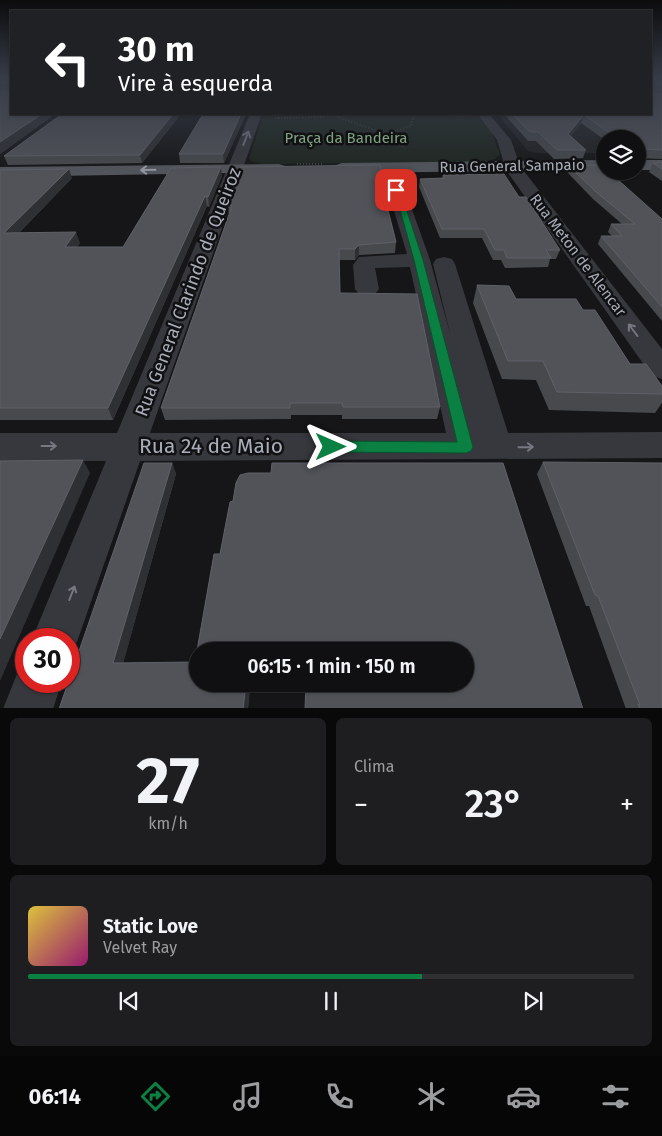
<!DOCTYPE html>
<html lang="pt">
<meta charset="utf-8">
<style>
:root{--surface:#101012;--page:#1e1e20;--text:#f1f3f6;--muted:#9c9d9f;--line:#303032;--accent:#0b8043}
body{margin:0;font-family:"Fira Sans",sans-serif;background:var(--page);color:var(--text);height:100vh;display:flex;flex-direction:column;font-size:19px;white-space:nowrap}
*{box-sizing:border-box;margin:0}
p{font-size:16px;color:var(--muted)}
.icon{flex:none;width:28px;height:28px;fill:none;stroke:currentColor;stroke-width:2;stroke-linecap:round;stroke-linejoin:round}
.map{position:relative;height:708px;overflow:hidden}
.drawer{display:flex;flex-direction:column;gap:10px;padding:10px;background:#09090a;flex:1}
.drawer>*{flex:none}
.hud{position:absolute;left:10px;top:10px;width:642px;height:105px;border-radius:0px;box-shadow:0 1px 4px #0004,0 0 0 1px var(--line);background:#202124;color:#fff;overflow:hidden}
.controls{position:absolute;left:596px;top:130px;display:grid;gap:10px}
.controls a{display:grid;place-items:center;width:50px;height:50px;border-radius:50%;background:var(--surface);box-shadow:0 1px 4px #0004,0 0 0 1px var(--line);font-size:25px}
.speed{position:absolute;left:15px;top:628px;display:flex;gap:10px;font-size:25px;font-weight:700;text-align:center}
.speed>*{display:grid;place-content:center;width:65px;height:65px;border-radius:50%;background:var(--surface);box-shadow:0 1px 4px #0004,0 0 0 1px var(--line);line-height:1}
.speed .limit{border:8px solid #d22;background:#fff;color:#111}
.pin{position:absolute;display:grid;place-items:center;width:42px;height:42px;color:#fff;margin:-21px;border-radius:10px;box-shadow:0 2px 8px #0006}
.me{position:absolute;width:55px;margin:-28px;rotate:90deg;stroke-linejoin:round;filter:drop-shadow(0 0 4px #0008)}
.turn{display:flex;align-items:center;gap:18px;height:105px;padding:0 25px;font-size:22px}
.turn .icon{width:65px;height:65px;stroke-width:2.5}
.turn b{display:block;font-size:35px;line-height:42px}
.big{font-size:38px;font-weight:600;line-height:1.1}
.drawer .widget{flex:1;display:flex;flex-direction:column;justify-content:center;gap:8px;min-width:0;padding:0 18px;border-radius:8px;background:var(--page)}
.drawer .dial{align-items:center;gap:0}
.dial b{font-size:65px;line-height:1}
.song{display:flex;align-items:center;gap:15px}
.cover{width:60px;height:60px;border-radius:8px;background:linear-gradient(135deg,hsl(50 70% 55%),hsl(320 70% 35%))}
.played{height:5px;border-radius:2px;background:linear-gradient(90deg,var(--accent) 65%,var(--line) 65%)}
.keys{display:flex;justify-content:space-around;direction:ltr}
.heat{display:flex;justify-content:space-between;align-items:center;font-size:28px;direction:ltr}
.drawer .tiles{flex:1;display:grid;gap:10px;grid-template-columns:1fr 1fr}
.widget:last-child{grid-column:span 2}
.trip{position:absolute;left:189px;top:642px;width:285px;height:50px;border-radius:25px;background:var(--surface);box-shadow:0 1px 4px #0004,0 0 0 1px var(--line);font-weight:600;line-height:50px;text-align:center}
.menu{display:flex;height:80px;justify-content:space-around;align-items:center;background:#060607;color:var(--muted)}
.menu .icon{width:35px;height:35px}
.menu .on{color:var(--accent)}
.menu b{font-size:22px;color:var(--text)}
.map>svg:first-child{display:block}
</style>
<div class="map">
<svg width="662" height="709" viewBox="0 0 662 709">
<rect width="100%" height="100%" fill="#161618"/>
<path fill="#222225" d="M 497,114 L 625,114 L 638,139 L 605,139 L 605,153 L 537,153 L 528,151 Z"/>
<path fill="#1e261f" d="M 263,114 L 476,114 L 492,133 L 500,154 L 495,159 L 481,162 L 264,164 L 253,162 L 249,159 Z"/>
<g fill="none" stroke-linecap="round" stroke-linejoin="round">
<path stroke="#3d3f44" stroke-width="1" stroke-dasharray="1 1" stroke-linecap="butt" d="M 336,114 L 337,117 L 341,118
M 388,114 L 465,116
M 275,118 L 337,117 L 359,114
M 413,118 L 413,116"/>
<path stroke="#3d3f44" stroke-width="2" stroke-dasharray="1 2" stroke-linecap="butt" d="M 337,117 L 386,134 L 405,148
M 275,118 L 326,117
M 386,134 L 411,126 L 413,117
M 297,164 L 323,164"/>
<path fill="#37383d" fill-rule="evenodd" d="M 651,88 L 662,88 L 662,94 L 651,94 Z
M 250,114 L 262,114 L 150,433 L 446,433 L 410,267 L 375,268 L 379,289 L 375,294 L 367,296 L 359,294 L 355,289 L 353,265 L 359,257 L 407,254 L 381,167 L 383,164 L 395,164 L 397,167 L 430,260 L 451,337 L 433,264 L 436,259 L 444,257 L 452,259 L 455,264 L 508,433 L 662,432 L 662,458 L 140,461 L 78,639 L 71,655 L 69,656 L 69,639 L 32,639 L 106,461 L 0,461 L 0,433 L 117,433 Z
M 477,114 L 489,114 L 511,140 L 520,166 L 662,349 L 662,379 L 652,376 L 506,170 L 497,140 Z
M 26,662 L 26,681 L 62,681 L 53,709 L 3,709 L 21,664 Z"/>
<path fill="#53555c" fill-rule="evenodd" d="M 605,160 L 605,170 L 342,173 L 336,171 L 334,168 L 336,165 L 342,163 Z
M 638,160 L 662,160 L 662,170 L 638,170 Z
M 279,164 L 285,166 L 287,169 L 285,172 L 0,177 L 0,167 Z"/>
</g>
<path fill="#47494d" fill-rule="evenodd" d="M 0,77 L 11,77 L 11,114 L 55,114 L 0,154 L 10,90 L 0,90 Z
M 651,77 L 662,77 L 662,92 L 652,89 L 652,91 L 662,94 L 662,159 L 638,158 L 638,159 L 638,139 L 605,139 L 605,140 L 581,123 L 571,136 L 586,150 L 583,158 L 554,159 L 536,141 L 528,141 L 504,114 L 651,114 Z
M 181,114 L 142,163 L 8,165 L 4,156 Z
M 203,114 L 246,114 L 224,163 L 180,163 L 179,154 Z
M 662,162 L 662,181 L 649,172 L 653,163 Z
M 569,166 L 662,219 L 662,321 L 598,244 L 601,236 L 612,236 L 608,232 L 611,224 L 622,224 L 593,199 L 567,172 Z
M 0,170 L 72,178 L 19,233 L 80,243 L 77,247 L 123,247 L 222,176 L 209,207 L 207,206 L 113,420 L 0,420 Z
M 443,175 L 519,197 L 560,250 L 556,259 L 550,259 L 548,267 L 505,268 L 501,260 L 493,260 L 482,238 L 440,238 L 419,187 L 420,179 L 442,178 Z
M 386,194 L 385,201 L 396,242 L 395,253 L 359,255 L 355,260 L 339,260 L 340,293 L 440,407 L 437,419 L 342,419 L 342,415 L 291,415 L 291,419 L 165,420 L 161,408 L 229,214 L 227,204 Z
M 477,285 L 516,299 L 583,310 L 630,364 L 662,386 L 662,403 L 655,413 L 549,410 L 536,380 L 502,379 L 473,303 Z
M 543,462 L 662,709 L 626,709 L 589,606 L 586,606 L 537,474 Z
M 144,463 L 172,463 L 176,474 L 123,663 L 195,662 L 214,554 L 220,554 L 230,502 L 233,501 L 236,483 L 240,475 L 248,473 L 271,473 L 272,463 L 503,463 L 583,709 L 305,709 L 306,685 L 250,687 L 248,709 L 59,709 ZM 198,651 L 465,651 L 465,684 L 198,684 Z"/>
<path fill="#2f3033" d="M 42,114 L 55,114 L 0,154 L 0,142 Z
M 173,114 L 181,114 L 142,163 L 140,155 Z
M 241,114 L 246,114 L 224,163 L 223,154 Z
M 584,115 L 581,123 L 566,142 L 568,134 Z
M 221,167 L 222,176 L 209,207 L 208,197 Z
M 69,169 L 72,178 L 9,243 L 4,233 Z
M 205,196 L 207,206 L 113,420 L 108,408 Z
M 76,232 L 80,243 L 69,257 L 65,247 Z
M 359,245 L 359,255 L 355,260 L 355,249 Z
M 83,460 L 90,473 L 0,681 L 0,639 Z
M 172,463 L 176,474 L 121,671 L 113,663 Z
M 246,684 L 248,684 L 250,687 L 248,709 L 243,709 Z"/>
<path fill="#525359" stroke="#5f6168" d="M 0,77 L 11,77 L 11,114 L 42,114 L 0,142 L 0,91 L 9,91 L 10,83 L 0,83 Z
M 651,77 L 662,77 L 662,85 L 653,82 L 652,91 L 662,94 L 662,150 L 642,149 L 640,154 L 638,152 L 638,139 L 618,139 L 584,115 L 568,134 L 586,150 L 557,150 L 538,132 L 530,132 L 512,114 L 651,114 Z
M 62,114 L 173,114 L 140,155 L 4,156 Z
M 203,114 L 241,114 L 223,154 L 179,154 Z
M 662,162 L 662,169 L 653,163 Z
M 380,165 L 386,194 L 384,194 L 396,242 L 359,245 L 355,249 L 339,249 L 340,293 L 417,294 L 440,407 L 343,407 L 342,403 L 290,403 L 290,408 L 161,408 L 232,206 L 227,204 L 241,167 Z
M 601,165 L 605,169 L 605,171 L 608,171 L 662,219 L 662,307 L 601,236 L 622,236 L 611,224 L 635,224 L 596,192 L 569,166 Z
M 221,167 L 208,197 L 205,196 L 108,408 L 0,408 L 0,170 L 69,169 L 4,233 L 76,232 L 65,247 L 123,247 L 171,168 Z
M 504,174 L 519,197 L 526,197 L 560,250 L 546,250 L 551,258 L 507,258 L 504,250 L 495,250 L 484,229 L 442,229 L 420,179 L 445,178 L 443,175 Z
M 477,285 L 509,286 L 516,299 L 576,299 L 583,310 L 595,310 L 630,364 L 646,364 L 662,386 L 662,394 L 557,392 L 543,361 L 508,361 Z
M 83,460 L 0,639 L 0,461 Z
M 543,462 L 662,463 L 662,709 L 640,709 L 638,704 L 640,705 L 598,596 L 595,595 Z
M 144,463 L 172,463 L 113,663 L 195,662 L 214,554 L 220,554 L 230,502 L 233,501 L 236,483 L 240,475 L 248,473 L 271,473 L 272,463 L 503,463 L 583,709 L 305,709 L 306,684 L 465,684 L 465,651 L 198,651 L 198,684 L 246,684 L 243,709 L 59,709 Z"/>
<defs><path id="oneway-shaft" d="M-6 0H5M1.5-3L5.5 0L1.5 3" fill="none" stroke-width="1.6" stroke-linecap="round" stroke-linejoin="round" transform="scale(1.25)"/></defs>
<g stroke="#757881">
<use href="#oneway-shaft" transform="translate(246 138) rotate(-69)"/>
<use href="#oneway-shaft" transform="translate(633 330) rotate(-127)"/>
<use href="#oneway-shaft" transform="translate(49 446)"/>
<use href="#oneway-shaft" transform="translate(526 447) rotate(-1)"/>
<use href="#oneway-shaft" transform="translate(72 593) rotate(-69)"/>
</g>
<use stroke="#979ba6" href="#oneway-shaft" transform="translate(148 170) rotate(179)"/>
<linearGradient id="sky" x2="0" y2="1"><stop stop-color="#0c0c0d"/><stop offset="0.44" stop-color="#363c48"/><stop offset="1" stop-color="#363c48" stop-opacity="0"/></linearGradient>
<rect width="662" height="176" fill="url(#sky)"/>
<path fill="#0b8043" stroke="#07532c" d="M 394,188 L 400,190 L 423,260 L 473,447 L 471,451 L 466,453 L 331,452 L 326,451 L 324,447 L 326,443 L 331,441 L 457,442 L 414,260 Z"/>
<g text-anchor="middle" stroke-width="5" stroke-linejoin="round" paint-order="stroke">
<g font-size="15" fill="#7fa381" stroke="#111113">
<text x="346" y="143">Praça da Bandeira</text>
</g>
<g font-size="15" fill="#a8adb8" stroke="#111113">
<text transform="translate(512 166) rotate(-1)" y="5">Rua General Sampaio</text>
<text transform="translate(578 255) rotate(53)" y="5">Rua Meton de Alencar</text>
</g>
<g font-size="18" fill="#a8adb8" stroke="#111113">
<text transform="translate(188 292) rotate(-69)" y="6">Rua General Clarindo de Queiroz</text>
</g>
<g font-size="21" fill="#a8adb8" stroke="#111113">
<text x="211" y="453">Rua 24 de Maio</text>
</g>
</g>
</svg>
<div class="controls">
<a><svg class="icon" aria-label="layers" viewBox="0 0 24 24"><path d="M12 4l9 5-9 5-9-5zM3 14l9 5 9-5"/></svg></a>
</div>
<div class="speed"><div class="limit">30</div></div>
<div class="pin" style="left:396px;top:190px;background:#d93025"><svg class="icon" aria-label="arrive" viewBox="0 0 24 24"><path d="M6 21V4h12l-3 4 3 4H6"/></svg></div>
<svg class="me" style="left:331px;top:447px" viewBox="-20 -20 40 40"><path d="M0-17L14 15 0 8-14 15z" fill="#0b8043" stroke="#fff" stroke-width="4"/></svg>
<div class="trip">06:15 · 1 min · 150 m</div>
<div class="hud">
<div class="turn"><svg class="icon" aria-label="left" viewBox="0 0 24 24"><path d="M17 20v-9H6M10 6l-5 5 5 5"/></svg><div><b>30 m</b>Vire à esquerda</div></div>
</div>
</div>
<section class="drawer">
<div class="tiles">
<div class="widget dial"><b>27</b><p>km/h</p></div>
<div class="widget"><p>Clima</p>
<div class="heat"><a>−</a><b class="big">23°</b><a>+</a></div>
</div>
<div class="widget">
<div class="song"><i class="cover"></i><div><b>Static Love</b><p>Velvet Ray</p></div></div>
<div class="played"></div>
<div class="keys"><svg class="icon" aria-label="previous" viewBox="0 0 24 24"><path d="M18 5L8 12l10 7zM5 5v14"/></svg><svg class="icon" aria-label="pause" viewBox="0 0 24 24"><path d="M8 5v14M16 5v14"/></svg><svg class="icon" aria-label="next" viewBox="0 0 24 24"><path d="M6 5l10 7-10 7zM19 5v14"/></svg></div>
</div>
</div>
</section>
<nav class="menu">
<b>06:14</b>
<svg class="icon on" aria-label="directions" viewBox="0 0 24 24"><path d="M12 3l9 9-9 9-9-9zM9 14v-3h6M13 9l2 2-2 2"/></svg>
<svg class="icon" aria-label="music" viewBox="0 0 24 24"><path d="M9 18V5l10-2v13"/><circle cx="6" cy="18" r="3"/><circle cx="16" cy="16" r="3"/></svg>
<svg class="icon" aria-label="phone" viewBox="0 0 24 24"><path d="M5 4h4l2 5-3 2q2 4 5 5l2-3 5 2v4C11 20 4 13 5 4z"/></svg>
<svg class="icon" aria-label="climate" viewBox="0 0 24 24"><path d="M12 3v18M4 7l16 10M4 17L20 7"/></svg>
<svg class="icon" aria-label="car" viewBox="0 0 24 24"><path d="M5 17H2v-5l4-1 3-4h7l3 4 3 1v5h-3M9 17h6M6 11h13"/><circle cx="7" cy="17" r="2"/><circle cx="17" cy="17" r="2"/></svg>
<svg class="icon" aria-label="filters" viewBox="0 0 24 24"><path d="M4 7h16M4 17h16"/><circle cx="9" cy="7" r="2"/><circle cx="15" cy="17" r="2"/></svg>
</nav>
